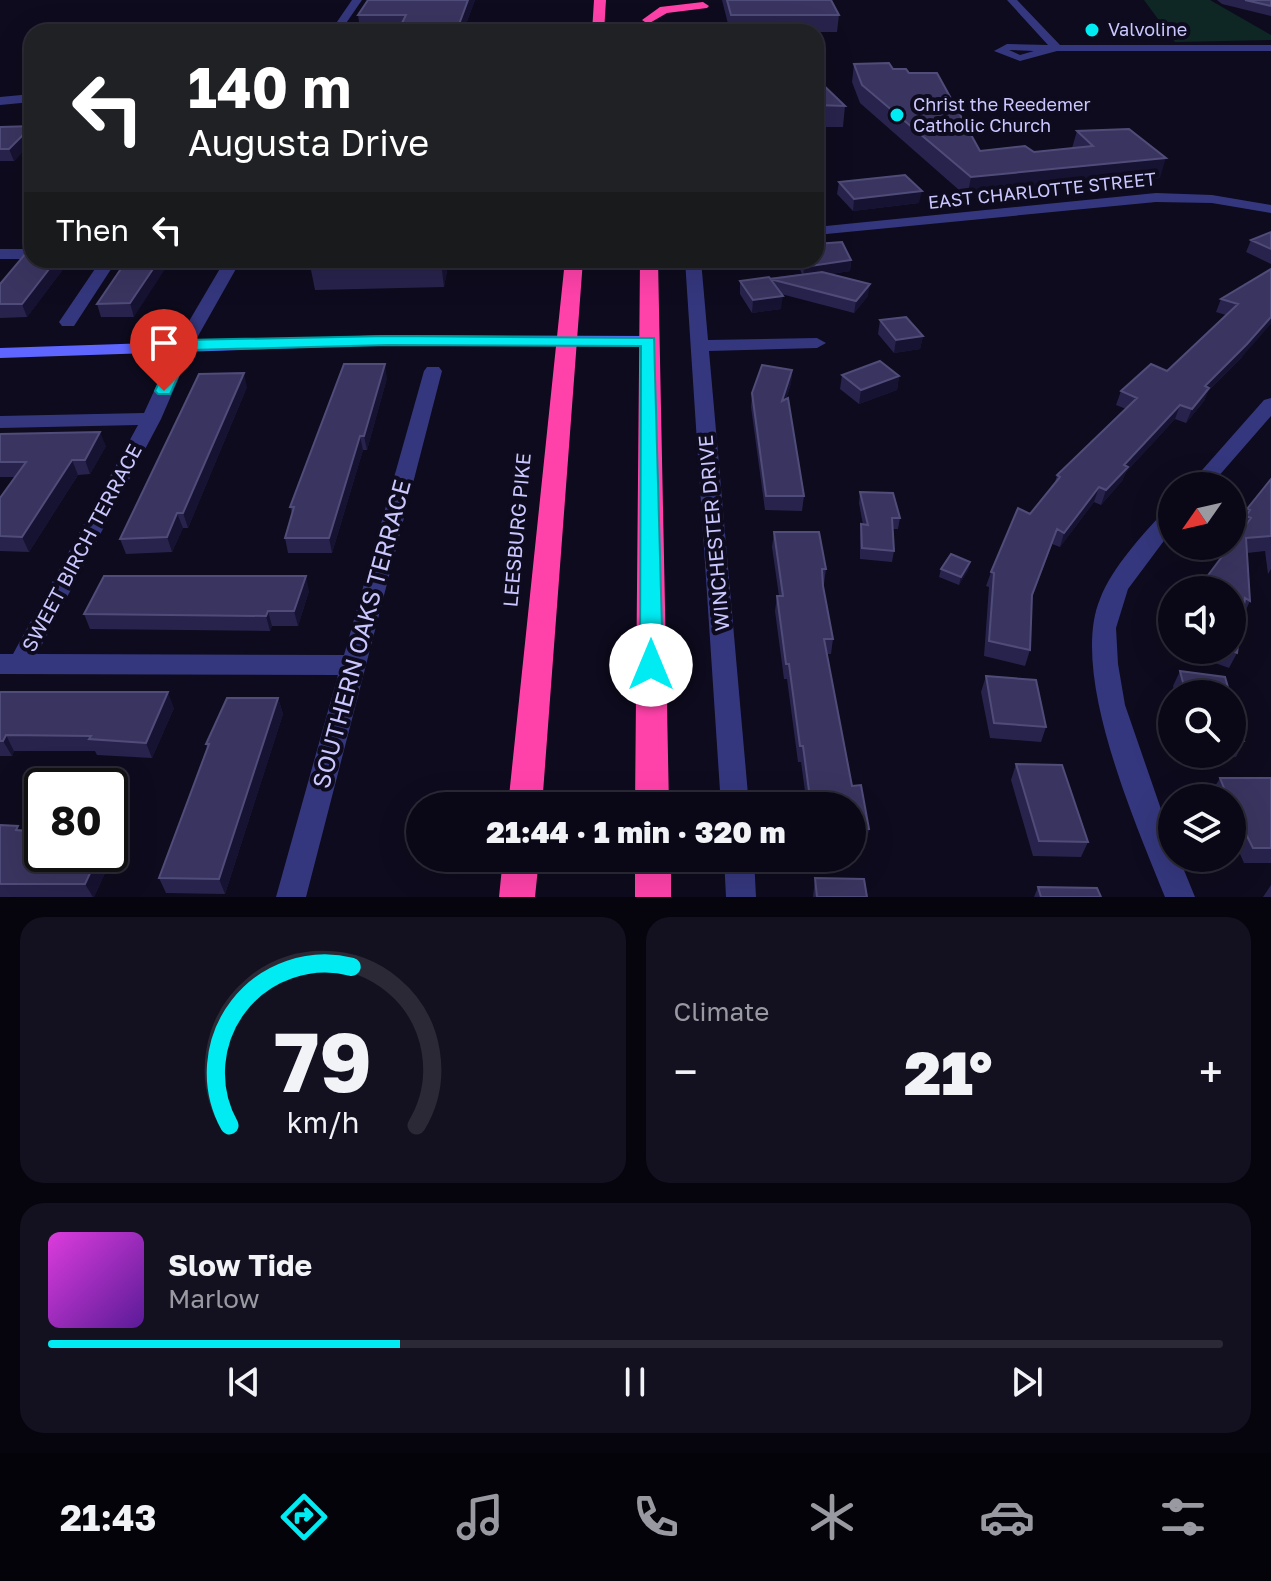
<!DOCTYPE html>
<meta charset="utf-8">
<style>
:root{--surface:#0a0816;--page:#13111f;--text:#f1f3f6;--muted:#999aa1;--line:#2a2935;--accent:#00ebf2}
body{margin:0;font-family:"Golos Text",sans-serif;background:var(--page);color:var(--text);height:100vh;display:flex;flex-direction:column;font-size:30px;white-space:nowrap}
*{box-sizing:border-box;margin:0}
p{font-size:26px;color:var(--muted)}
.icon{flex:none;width:44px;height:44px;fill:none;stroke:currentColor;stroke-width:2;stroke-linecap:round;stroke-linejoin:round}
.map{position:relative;height:897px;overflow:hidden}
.side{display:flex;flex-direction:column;gap:20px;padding:20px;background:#06040c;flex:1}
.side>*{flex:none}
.hud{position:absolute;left:24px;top:24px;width:800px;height:244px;border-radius:24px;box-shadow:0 8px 32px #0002,0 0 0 2px var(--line);background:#202124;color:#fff;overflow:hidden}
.needle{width:52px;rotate:236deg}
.tools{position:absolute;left:1158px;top:472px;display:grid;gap:16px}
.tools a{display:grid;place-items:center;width:88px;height:88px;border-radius:50%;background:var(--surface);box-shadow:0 8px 32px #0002,0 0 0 2px var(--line);font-size:40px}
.speed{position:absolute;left:24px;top:768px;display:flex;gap:16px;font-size:40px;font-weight:700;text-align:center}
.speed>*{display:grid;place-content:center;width:104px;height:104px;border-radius:50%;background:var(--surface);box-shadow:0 8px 32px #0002,0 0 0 2px var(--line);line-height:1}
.speed .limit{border:4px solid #111;border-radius:12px;background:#fff;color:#111}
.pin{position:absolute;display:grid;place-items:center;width:68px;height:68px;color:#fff;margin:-82px -34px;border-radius:50% 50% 50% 0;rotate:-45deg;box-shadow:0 0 8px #0007}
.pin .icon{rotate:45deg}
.me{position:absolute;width:88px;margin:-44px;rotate:0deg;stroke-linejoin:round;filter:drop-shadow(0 0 6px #0008)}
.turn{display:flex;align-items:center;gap:28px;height:168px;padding:0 32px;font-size:36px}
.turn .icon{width:104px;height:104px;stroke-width:2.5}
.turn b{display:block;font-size:56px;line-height:68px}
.then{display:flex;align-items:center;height:76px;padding:0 32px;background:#0003;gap:16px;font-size:30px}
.big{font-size:60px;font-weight:800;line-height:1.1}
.side .card{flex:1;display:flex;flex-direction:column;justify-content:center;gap:12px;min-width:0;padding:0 28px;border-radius:24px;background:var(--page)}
.side .dial{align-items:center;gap:0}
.dial svg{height:208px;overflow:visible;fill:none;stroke:var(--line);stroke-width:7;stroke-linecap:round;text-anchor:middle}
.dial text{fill:var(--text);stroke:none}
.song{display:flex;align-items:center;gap:24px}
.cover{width:96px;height:96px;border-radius:12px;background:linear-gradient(135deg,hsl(300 70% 55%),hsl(270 70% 35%))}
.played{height:8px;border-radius:4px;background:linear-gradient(90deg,var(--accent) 30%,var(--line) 30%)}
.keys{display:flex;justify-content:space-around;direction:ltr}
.heat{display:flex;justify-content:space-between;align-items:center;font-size:44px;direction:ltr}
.side .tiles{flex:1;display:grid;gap:20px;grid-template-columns:1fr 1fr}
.card:last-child{grid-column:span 2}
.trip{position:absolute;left:406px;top:792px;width:460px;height:80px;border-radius:40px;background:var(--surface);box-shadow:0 8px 32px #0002,0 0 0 2px var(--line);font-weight:800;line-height:80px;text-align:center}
.tab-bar{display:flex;height:128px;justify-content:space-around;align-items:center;background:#040309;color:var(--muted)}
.tab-bar .icon{width:56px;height:56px}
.tab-bar .on{color:var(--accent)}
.tab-bar b{font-size:36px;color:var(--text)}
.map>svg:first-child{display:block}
</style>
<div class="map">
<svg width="1271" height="897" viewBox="0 0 1271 897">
<rect width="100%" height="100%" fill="#0d0b1d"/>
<path fill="#0e2725" d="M 1144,0 L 1210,0 L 1271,35 L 1271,40 L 1175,42 Z"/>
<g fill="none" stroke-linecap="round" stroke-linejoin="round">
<path fill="#35377e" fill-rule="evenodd" d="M 352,0 L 362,0 L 340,32 L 330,32 Z
M 1007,0 L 1017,0 L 1060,45 L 1271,45 L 1271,51 L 1057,51 L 1020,61 L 994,51 L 1007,44 L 1048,45 ZM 1009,50 L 1034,51 L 1020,55 Z
M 32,94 L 32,102 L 0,105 L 0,97 Z
M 1156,193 L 1212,195 L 1271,205 L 1271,213 L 1212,203 L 1156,202 L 816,235 L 816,227 Z
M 0,249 L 32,249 L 32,259 L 0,259 Z
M 101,260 L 117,260 L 74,326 L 62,326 L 59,322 Z
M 225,260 L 241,260 L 193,345 L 161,419 L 37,654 L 344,655 L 424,371 L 427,367 L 439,367 L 442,371 L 306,897 L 276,897 L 338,675 L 0,674 L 0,654 L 13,654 L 138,425 L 0,428 L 0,416 L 144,413 L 175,345 Z
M 685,260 L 701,260 L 708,340 L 817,338 L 826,343 L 817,348 L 709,351 L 749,806 L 721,806 Z
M 1271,398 L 1271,416 L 1210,486 L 1188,486 L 1264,400 Z
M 1172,509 L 1172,530 L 1128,589 L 1116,628 L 1118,664 L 1125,705 L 1172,841 L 1172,858 L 1179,858 L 1195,897 L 1165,897 C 1136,824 1069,674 1100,599 C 1113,566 1141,537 1164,511 Z
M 724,858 L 754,858 L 756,897 L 726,897 Z"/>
<path fill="#5e66ff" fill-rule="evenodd" d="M 388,335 L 649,336 L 658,341 L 649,346 L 388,345 L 0,358 L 0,348 Z"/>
<path fill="#ff42aa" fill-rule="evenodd" d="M 594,0 L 606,0 L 604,32 L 592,32 Z
M 703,2 L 709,6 L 707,8 L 667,13 L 648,24 L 642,20 L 660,7 Z
M 565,260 L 583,260 L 542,806 L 508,806 Z
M 640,260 L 658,260 L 669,806 L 635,806 Z
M 503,858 L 539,858 L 535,897 L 499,897 Z
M 635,858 L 671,858 L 671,897 L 635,897 Z"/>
</g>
<path fill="#28234c" d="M 475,0 L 463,32 L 400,32 L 400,29 L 360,29 L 358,15 Z
M 722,0 L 831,0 L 839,15 L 837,32 L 730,32 Z
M 1217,0 L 1271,0 L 1271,16 L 1222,4 Z
M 854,64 L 893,69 L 909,73 L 980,151 L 1034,152 L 1072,148 L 1077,131 L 1160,178 L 967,197 L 860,103 L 852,82 Z
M 816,78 L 845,106 L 843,127 L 816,127 Z
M 32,126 L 32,142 L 14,161 L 0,161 L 0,127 Z
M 839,182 L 919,203 L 853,211 L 837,194 Z
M 1271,232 L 1271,264 L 1246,252 L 1251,240 Z
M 32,260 L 70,260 L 27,317 L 0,318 L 0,284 Z
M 127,260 L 134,317 L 101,317 L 97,304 Z
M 312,260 L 449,260 L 444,287 L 315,290 L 310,265 Z
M 796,260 L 851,260 L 850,271 L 831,274 L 868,296 L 854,313 L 781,294 L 781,309 L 752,313 L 740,294 L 740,281 L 802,274 Z
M 1271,269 L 1242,357 L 1208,391 L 1204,401 L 1186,423 L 1175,419 L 1126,472 L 1122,481 L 1101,505 L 1094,502 L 1060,547 L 1052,544 L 1032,598 L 1030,650 L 1025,666 L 984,656 L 989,587 L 986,586 L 991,572 L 1030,514 L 1054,486 L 1057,475 L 1126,409 L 1116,405 L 1121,391 L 1167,371 L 1226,315 L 1216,312 L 1221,299 Z
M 880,320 L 923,336 L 920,349 L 894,353 L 878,334 Z
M 792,370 L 791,383 L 786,399 L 804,496 L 802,511 L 765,510 L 751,407 L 752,393 Z
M 842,375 L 899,376 L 897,390 L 859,404 L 840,389 Z
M 387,378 L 367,450 L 363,450 L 332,553 L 288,553 L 285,538 L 292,513 L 290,507 Z
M 247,387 L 188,528 L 183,528 L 172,552 L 126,554 L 120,539 Z
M 0,434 L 106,446 L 90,474 L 78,475 L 29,552 L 0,551 L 0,498 L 16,477 L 0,477 Z
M 1271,479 L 1271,569 L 1268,574 L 1265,551 L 1247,553 L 1250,601 L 1243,616 L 1237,653 L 1229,668 L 1178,650 L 1232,650 L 1241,531 L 1239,531 L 1242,524 L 1241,524 L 1247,509 Z
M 860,492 L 900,518 L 898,529 L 893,529 L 894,551 L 892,562 L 860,559 L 860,536 L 861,524 L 863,525 L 859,503 Z
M 774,532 L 826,569 L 824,584 L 823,584 L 833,639 L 831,654 L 827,654 L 852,786 L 869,829 L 866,844 L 852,844 L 852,806 L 807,806 L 801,762 L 798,762 L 787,679 L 784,679 L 775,611 L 777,596 L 779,596 L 772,547 Z
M 970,562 L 968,570 L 959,585 L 939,577 L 941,569 Z
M 309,591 L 298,626 L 272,626 L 270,631 L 90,629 L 84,614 Z
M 1180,671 L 1230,694 L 1175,694 L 1173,686 Z
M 986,676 L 1046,727 L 1041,742 L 990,738 L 981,692 Z
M 0,692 L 174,708 L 152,758 L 97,755 L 95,751 L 14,751 L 12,756 L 0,756 Z
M 278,698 L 283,714 L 225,894 L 166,893 L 159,878 L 207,748 L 206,744 Z
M 1232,700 L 1244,741 L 1236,757 L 1215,754 L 1232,754 Z
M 1016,764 L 1088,842 L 1081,857 L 1033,856 L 1011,780 Z
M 1220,778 L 1271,778 L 1271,863 L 1244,863 L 1236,845 L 1232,845 L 1232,798 L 1213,798 L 1211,793 Z
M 0,825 L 21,830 L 121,838 L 94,897 L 0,897 Z
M 815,878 L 867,897 L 813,897 Z
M 1271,885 L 1271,897 L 1263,897 Z
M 1038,887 L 1101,897 L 1034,897 Z"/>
<path fill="#161231" d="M 468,0 L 475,0 L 463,32 L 458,32 L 458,27 Z
M 32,126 L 32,142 L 14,161 L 9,149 Z
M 1166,158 L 1160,178 L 967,197 L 971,177 Z
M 922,191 L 919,203 L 853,211 L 854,199 Z
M 56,260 L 70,260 L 27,317 L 22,304 Z
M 159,260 L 171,260 L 134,317 L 130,303 Z
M 441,260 L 449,260 L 444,287 L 441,262 Z
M 851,260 L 850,271 L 803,278 L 804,267 Z
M 870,284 L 868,296 L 854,313 L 856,301 Z
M 783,296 L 781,309 L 752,313 L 753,300 Z
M 1271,317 L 1271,324 L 1242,357 L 1208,391 L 1204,401 L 1186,423 L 1192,409 L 1205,386 Z
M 923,336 L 920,349 L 894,353 L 896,340 Z
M 385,364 L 387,378 L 367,450 L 364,436 Z
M 792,370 L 791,383 L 781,415 L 782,401 Z
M 244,373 L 247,387 L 188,528 L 183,513 Z
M 899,376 L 897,390 L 859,404 L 861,390 Z
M 1180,405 L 1175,419 L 1126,472 L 1122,481 L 1101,505 L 1106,490 L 1124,465 Z
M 100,432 L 106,446 L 90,474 L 85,460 Z
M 360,436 L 363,450 L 332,553 L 329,538 Z
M 72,460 L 78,475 L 29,552 L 22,537 Z
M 1099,487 L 1094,502 L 1060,547 L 1064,533 Z
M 177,513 L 183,528 L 172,552 L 167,537 Z
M 970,562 L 968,570 L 959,585 L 961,577 Z
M 306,576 L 309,591 L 298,626 L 294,611 Z
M 268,611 L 272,626 L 270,631 L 266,616 Z
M 168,692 L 174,708 L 152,758 L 146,743 Z
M 278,698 L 283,714 L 225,894 L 219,879 Z
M 6,735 L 14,751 L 12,756 L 3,741 Z
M 113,823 L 121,838 L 94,897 L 93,897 L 85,884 L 99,854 L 110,854 L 110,830 Z"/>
<path fill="#3a3560" stroke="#504c79" stroke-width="2" d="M 368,0 L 468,0 L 458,27 L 400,27 L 406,15 L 358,15 Z
M 727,0 L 831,0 L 839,15 L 731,15 Z
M 1245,0 L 1271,0 L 1271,6 Z
M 889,63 L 893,69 L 906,69 L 909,73 L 937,73 L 980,151 L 1025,146 L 1034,152 L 1093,146 L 1077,131 L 1129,129 L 1166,158 L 971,177 L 862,85 L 854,64 Z
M 816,78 L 845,106 L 816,105 Z
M 32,126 L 9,149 L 0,149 L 0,127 Z
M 905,175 L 922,191 L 854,199 L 839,182 Z
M 1271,232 L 1271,249 L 1251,240 Z
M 842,242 L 851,260 L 804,267 L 801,260 L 816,260 L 816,244 Z
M 32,246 L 32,260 L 56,260 L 22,304 L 0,304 L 0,284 Z
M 127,260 L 159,260 L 130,303 L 97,304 Z
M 312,260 L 441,260 L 441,262 L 310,265 Z
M 1271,269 L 1271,317 L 1247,344 L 1205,386 L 1209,388 L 1192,409 L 1180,405 L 1124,465 L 1128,467 L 1106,490 L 1099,487 L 1064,533 L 1057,529 L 1032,595 L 1030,650 L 989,641 L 994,573 L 991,572 L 1018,508 L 1030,514 L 1060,477 L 1057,475 L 1137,398 L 1121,391 L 1151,364 L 1167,371 L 1238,304 L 1221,299 Z
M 822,272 L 870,284 L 856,301 L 770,279 Z
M 769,277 L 783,296 L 753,300 L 740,281 Z
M 906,317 L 923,336 L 896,340 L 880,320 Z
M 880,361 L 899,376 L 861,390 L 842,375 Z
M 344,364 L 385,364 L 364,436 L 360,436 L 329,538 L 285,538 L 294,507 L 290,507 Z
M 762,365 L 792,370 L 782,401 L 788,398 L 804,496 L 766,496 L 752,393 Z
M 244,373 L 183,513 L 177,513 L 167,537 L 120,539 L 199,374 Z
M 100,432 L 85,460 L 72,460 L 22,537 L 0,536 L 0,498 L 26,462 L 0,462 L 0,434 Z
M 1271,479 L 1271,536 L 1246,538 L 1250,601 L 1245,598 L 1237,653 L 1229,650 L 1232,650 L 1232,590 L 1197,590 L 1230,546 L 1232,546 L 1232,543 L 1251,518 L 1246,516 L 1250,510 L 1247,509 Z
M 860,492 L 893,493 L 900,518 L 892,518 L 894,551 L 862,548 L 861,524 L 868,525 Z
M 774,532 L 819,532 L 826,569 L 822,569 L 823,586 L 833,639 L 824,639 L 852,786 L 861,785 L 869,829 L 852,829 L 852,806 L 811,806 L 803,746 L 800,746 L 789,664 L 786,664 L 777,596 L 783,596 Z
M 951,554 L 970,562 L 961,577 L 941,569 Z
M 104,576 L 306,576 L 294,611 L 268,611 L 266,616 L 84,614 Z
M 1180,671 L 1225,677 L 1230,694 L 1186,694 Z
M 986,676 L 1036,680 L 1046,727 L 994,723 Z
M 0,692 L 168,692 L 146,743 L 89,739 L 91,736 L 6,735 L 3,741 L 0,741 Z
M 227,698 L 278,698 L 219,879 L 159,878 L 209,744 L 206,744 Z
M 1232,700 L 1244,741 L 1232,740 Z
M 1016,764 L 1062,765 L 1088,842 L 1039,841 Z
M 1220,778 L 1271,778 L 1271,848 L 1253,848 L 1244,830 L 1241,830 L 1232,808 L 1232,798 L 1228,798 Z
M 0,825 L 18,826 L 16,830 L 42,832 L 42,854 L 99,854 L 85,884 L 0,884 Z
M 815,878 L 864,879 L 867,897 L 817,897 Z
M 1038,887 L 1097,888 L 1101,897 L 1041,897 Z"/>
<path fill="#00ebf2" stroke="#00999d" stroke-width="2" d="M 388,336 L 654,338 L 663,665 L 659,671 L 651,674 L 643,671 L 640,665 L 641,346 L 388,345 L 190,350 L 170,394 L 158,394 L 155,391 L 176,345 L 184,340 Z"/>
<g fill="#00ebf2" stroke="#0d0b1d" stroke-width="3">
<circle cx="1092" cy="30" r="8"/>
<circle cx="897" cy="115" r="8"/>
</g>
<g text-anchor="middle" stroke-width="8" stroke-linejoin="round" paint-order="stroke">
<g font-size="18" fill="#cac7ff" stroke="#0d0b1d" text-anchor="start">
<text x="1108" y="36">Valvoline</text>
<text x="913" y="111">Christ the Reedemer<tspan x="913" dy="21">Catholic Church</tspan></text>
</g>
<g font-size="18" fill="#cac7ff" stroke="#0d0b1d">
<text transform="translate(1042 191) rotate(-6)" y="6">EAST CHARLOTTE STREET</text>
</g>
<g font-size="20" fill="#cac7ff" stroke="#0d0b1d">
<text transform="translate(517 530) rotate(-85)" y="7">LEESBURG PIKE</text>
<text transform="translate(714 533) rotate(-95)" y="7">WINCHESTER DRIVE</text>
<text transform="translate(82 548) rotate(-62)" y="7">SWEET BIRCH TERRACE</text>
</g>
<g font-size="24" fill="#cac7ff" stroke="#0d0b1d">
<text transform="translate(362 634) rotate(-75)" y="8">SOUTHERN OAKS TERRACE</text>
</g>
</g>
</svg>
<div class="tools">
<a><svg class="needle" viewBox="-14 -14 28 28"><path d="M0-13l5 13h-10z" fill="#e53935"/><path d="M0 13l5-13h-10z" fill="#999aa1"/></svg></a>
<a><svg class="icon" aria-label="sound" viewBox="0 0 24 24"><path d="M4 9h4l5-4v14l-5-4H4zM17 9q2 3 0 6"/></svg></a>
<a><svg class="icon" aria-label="search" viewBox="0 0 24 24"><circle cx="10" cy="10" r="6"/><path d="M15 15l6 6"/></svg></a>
<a><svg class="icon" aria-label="layers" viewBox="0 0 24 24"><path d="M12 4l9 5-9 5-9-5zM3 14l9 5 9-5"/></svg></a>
</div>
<div class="speed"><div class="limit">80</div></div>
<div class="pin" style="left:164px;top:391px;background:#d93025"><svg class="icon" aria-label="arrive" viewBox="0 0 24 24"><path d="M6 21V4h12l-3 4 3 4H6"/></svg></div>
<svg class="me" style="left:651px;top:665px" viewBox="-20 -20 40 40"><circle r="19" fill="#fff"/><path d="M0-13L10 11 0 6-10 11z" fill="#00ebf2"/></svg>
<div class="trip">21:44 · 1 min · 320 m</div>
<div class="hud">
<div class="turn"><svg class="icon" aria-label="left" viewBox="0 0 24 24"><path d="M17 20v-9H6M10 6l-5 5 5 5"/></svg><div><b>140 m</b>Augusta Drive</div></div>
<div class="then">Then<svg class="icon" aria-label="left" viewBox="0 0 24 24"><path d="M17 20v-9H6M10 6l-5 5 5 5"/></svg></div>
</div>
</div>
<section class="side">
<div class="tiles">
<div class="card dial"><svg viewBox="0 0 100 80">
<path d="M14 69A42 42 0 1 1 86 69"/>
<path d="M14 69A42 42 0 0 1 61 8" stroke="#00ebf2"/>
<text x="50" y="56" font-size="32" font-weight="700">79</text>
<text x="50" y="72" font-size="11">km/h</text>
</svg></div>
<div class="card"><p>Climate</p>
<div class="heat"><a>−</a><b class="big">21°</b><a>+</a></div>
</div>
<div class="card">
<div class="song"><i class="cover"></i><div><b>Slow Tide</b><p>Marlow</p></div></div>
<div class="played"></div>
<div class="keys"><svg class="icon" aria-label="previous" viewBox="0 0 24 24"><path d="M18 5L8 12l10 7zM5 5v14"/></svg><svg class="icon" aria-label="pause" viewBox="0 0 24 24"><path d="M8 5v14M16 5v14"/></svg><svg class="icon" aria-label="next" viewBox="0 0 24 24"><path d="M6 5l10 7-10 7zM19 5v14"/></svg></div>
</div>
</div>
</section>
<nav class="tab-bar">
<b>21:43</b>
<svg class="icon on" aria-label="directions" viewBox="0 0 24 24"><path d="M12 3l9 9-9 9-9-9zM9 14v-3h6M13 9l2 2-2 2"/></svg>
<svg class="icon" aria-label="music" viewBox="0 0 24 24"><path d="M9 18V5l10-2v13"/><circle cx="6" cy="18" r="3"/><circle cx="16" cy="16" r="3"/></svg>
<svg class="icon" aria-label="phone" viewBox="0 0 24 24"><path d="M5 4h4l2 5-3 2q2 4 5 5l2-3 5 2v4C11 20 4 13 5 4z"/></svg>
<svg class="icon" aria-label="climate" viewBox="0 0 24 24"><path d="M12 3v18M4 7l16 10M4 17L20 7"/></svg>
<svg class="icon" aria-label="car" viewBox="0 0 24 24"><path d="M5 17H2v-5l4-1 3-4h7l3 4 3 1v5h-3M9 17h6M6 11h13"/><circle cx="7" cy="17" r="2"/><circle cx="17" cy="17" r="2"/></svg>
<svg class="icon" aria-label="filters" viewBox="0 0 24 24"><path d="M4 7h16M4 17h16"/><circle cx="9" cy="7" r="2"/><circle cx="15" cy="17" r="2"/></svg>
</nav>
